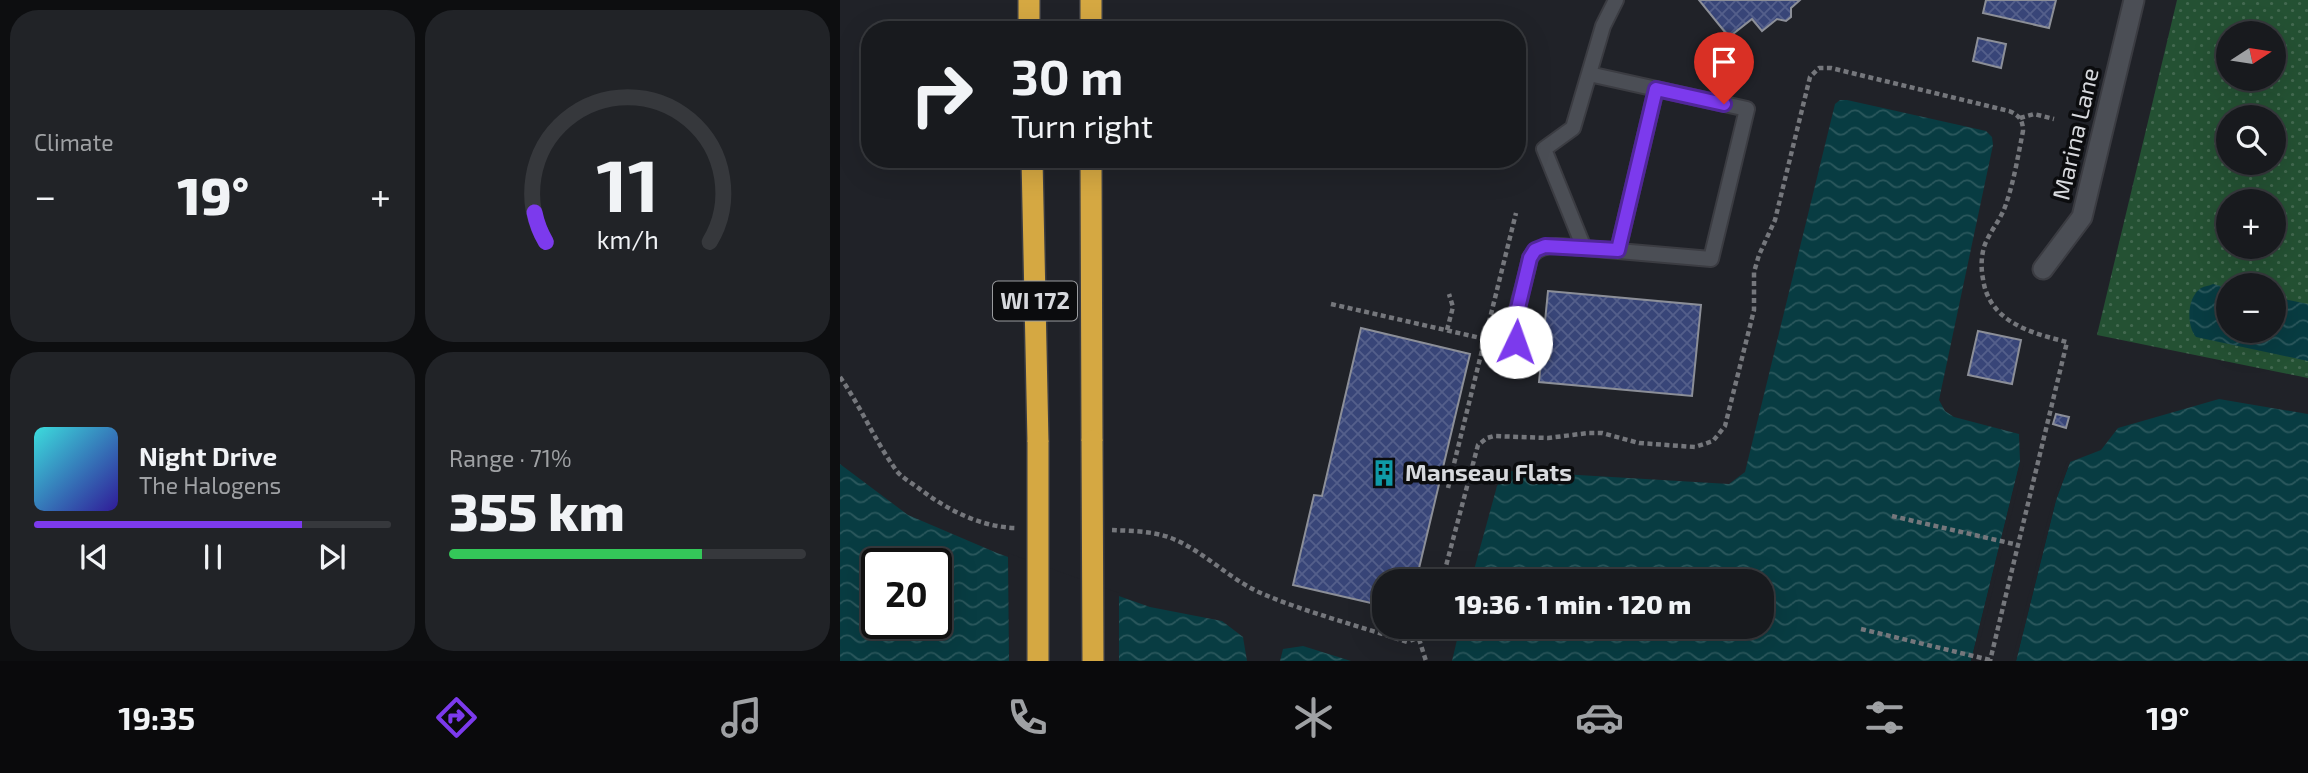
<!DOCTYPE html>
<meta charset="utf-8">
<style>
:root{--surface:#181a1e;--page:#212327;--text:#f1f3f6;--muted:#9fa1a4;--line:#36383c;--accent:#7c3aed}
body{margin:0;font-family:"Exo 2",sans-serif;background:var(--page);color:var(--text);height:100vh;display:flex;flex-direction:column;font-size:26px;white-space:nowrap}
*{box-sizing:border-box;margin:0}
p{font-size:23px;color:var(--muted)}
.icon{flex:none;width:38px;height:38px;fill:none;stroke:currentColor;stroke-width:2;stroke-linecap:round;stroke-linejoin:round}
.map{position:relative;flex:1;overflow:hidden}
.panel{display:flex;flex-direction:column;gap:10px;padding:10px;background:#0d0e10;width:840px}
.panel>*{flex:none}
.banner{position:absolute;left:21px;top:21px;width:665px;height:147px;border-radius:28px;box-shadow:0 7px 28px #0002,0 0 0 2px var(--line);background:#181a1e;color:var(--text);overflow:hidden}
.needle{width:46px;rotate:78deg}
.fabs{position:absolute;left:1376px;top:21px;display:grid;gap:14px}
.fabs a{display:grid;place-items:center;width:70px;height:70px;border-radius:50%;background:var(--surface);box-shadow:0 7px 28px #0002,0 0 0 2px var(--line);font-size:35px}
.speed{position:absolute;left:21px;top:548px;display:flex;gap:14px;font-size:35px;font-weight:700;text-align:center}
.speed>*{display:grid;place-content:center;width:91px;height:91px;border-radius:50%;background:var(--surface);box-shadow:0 7px 28px #0002,0 0 0 2px var(--line);line-height:1}
.speed .limit{border:4px solid #111;border-radius:10px;background:#fff;color:#111}
.pin{position:absolute;display:grid;place-items:center;width:60px;height:60px;color:#fff;margin:-72px -30px;border-radius:50% 50% 50% 0;rotate:-45deg;box-shadow:0 0 7px #0007}
.pin .icon{rotate:45deg}
.me{position:absolute;width:77px;margin:-38px;rotate:3deg;stroke-linejoin:round;filter:drop-shadow(0 0 5px #0008)}
.turn{display:flex;align-items:center;gap:24px;height:147px;padding:0 35px;font-size:32px}
.turn .icon{width:91px;height:91px;stroke-width:2.5}
.turn b{display:block;font-size:49px;line-height:60px}
.big{font-size:52px;font-weight:800;line-height:1.1}
.panel .tile{flex:1;display:flex;flex-direction:column;justify-content:center;gap:10px;min-width:0;padding:0 24px;border-radius:28px;background:var(--page)}
.panel .dial{align-items:center;gap:0}
.dial svg{height:182px;overflow:visible;fill:none;stroke:var(--line);stroke-width:7;stroke-linecap:round;text-anchor:middle}
.dial text{fill:var(--text);stroke:none}
.song{display:flex;align-items:center;gap:21px}
.cover{width:84px;height:84px;border-radius:10px;background:linear-gradient(135deg,hsl(180 70% 55%),hsl(250 70% 35%))}
.played{height:7px;border-radius:4px;background:linear-gradient(90deg,var(--accent) 75%,var(--line) 75%)}
.keys{display:flex;justify-content:space-around;direction:ltr}
.heat{display:flex;justify-content:space-between;align-items:center;font-size:38px;direction:ltr}
.charge{height:10px;border-radius:5px;background:linear-gradient(90deg,#34c759 71%,var(--line) 0)}
.panel .tiles{flex:1;display:grid;gap:10px;grid-template-columns:repeat(2,1fr)}
.trip{position:absolute;left:532px;top:569px;width:402px;height:70px;border-radius:28px;background:var(--surface);box-shadow:0 7px 28px #0002,0 0 0 2px var(--line);font-weight:800;line-height:70px;text-align:center}
.menu{display:flex;height:112px;justify-content:space-around;align-items:center;background:#0a0a0c;color:var(--muted)}
.menu .icon{width:49px;height:49px}
.menu .selected{color:var(--accent)}
.menu b{font-size:32px;color:var(--text)}
main{display:flex;flex:1;min-height:0}
.map>svg:first-child{display:block}
</style>
<main>
<section class="panel">
<div class="tiles">
<div class="tile"><p>Climate</p>
<div class="heat"><a>−</a><b class="big">19°</b><a>+</a></div>
</div>
<div class="tile dial"><svg viewBox="0 0 100 80">
<path d="M14 69A42 42 0 1 1 86 69"/>
<path d="M14 69A42 42 0 0 1 9 56" stroke="#7c3aed"/>
<text x="50" y="56" font-size="32" font-weight="700">11</text>
<text x="50" y="72" font-size="11">km/h</text>
</svg></div>
<div class="tile">
<div class="song"><i class="cover"></i><div><b>Night Drive</b><p>The Halogens</p></div></div>
<div class="played"></div>
<div class="keys"><svg class="icon" aria-label="previous" viewBox="0 0 24 24"><path d="M18 5L8 12l10 7zM5 5v14"/></svg><svg class="icon" aria-label="pause" viewBox="0 0 24 24"><path d="M8 5v14M16 5v14"/></svg><svg class="icon" aria-label="next" viewBox="0 0 24 24"><path d="M6 5l10 7-10 7zM19 5v14"/></svg></div>
</div>
<div class="tile"><p>Range · 71%</p><b class="big">355 km</b><div class="charge"></div></div>
</div>
</section>
<div class="map">
<svg width="1468" height="661" viewBox="0 0 1468 661">
<defs>
<pattern id="grass-dots" width="8" height="8" patternUnits="userSpaceOnUse" patternTransform="scale(1.75)"><rect width="8" height="8" fill="#245133"/><path d="M2 2h.1M6 6h.1" fill="none" stroke="#436950" stroke-width="1.8" stroke-linecap="round"/></pattern>
<pattern id="water-waves" width="16" height="10" patternUnits="userSpaceOnUse" patternTransform="scale(1.75)"><rect width="16" height="10" fill="#083c42"/><path d="M0 5q4-4 8 0t8 0" fill="none" stroke="#2b585d"/></pattern>
<pattern id="building-cross-hatch" width="8" height="8" patternUnits="userSpaceOnUse" patternTransform="scale(1.75)"><rect width="8" height="8" fill="#384578"/><path d="M0 0l8 8M0 8l8-8" fill="none" stroke="#545f8b"/></pattern>
</defs>
<rect width="100%" height="100%" fill="#202228"/>
<path fill="url(#grass-dots)" fill-rule="evenodd" d="M 1337,0 L 1468,0 L 1468,378 L 1257,335 ZM 1388,33 L 1433,33 L 1433,79 L 1388,79 ZM 1388,117 L 1433,117 L 1433,163 L 1388,163 ZM 1388,201 L 1433,201 L 1433,247 L 1388,247 ZM 1388,285 L 1433,285 L 1433,331 L 1388,331 Z"/>
<path fill="url(#water-waves)" fill-rule="evenodd" d="M 1000,100 L 1007,100 L 1146,131 L 1152,137 L 1153,145 L 1099,400 L 1105,411 L 1114,417 L 1179,434 L 1180,462 L 1131,661 L 612,661 L 620,627 L 922,626 L 922,581 L 631,581 L 657,486 L 670,471 L 889,484 L 905,472 L 995,104 Z
M 1373,284 L 1388,288 L 1388,331 L 1433,331 L 1433,297 L 1468,304 L 1468,361 L 1356,337 C 1346,325 1347,297 1361,288 C 1365,286 1369,286 1373,284 Z
M 1379,399 L 1468,414 L 1468,661 L 1176,661 L 1216,500 L 1230,462 L 1261,450 L 1278,428 Z
M 0,464 L 68,515 L 157,553 L 310,607 L 382,621 L 403,637 L 407,661 L 0,661 ZM 37,564 L 96,564 L 96,623 L 37,623 Z
M 463,646 L 511,661 L 440,661 L 443,649 Z"/>
<path fill="#202228" d="M 1180,448 L 1184,449 L 1184,463 L 1135,661 L 1131,661 L 1180,462 Z
M 1227,461 L 1230,462 L 1216,500 L 1176,661 L 1172,661 L 1213,499 Z
M 168,553 L 279,593 L 279,661 L 169,661 Z"/>
<path fill="url(#building-cross-hatch)" stroke="#8c8f98" stroke-width="2" d="M 859,0 L 960,0 L 951,8 L 951,17 L 946,21 L 937,19 L 922,31 L 912,19 L 889,37 Z
M 1146,0 L 1216,0 L 1209,28 L 1143,13 Z
M 1138,38 L 1166,44 L 1161,68 L 1133,61 Z
M 708,291 L 861,305 L 852,396 L 699,382 Z
M 521,328 L 630,354 L 576,581 L 544,581 L 544,606 L 453,585 L 474,495 L 482,496 Z
M 1138,331 L 1181,340 L 1172,384 L 1128,375 Z
M 1216,414 L 1229,417 L 1226,428 L 1213,424 Z"/>
<g fill="none" stroke-linecap="round" stroke-linejoin="round">
<defs>
<path id="service" d="M 749,74 L 907,109 L 871,259 L 744,248 L 704,149 L 733,128 L 763,26 L 776,0
M 778,250 L 816,89
M 702,355 C 666,351 673,327 679,301 C 683,287 687,273 690,258 C 701,240 725,247 744,248"/>
<path id="minor" d="M 1203,269 L 1242,217 L 1294,0"/>
<path id="motorway" d="M 189,0 L 189,30
M 251,30 L 251,0
M 192,159 L 198,442
M 251,159 L 252,441"/>
</defs>
<use href="#service" stroke="#3b3c42" stroke-width="18"/>
<use href="#minor" stroke="#3b3c42" stroke-width="23"/>
<use href="#motorway" stroke="#3b3c42" stroke-width="24"/>
<path stroke="#75777c" stroke-width="4.5" stroke-dasharray="5 3.5" stroke-linecap="butt" d="M 1180,118 L 1194,114 L 1214,119
M 491,304 L 645,339
M 607,330 L 613,307 L 609,294
M 0,377 C 21,407 35,441 56,470 C 61,477 70,482 77,487 C 106,509 139,527 176,528
M 612,474 L 629,478
M 608,488 L 676,213
M 1052,516 L 1178,545
M 272,530 C 291,531 313,531 331,538 C 364,551 390,580 423,594 C 468,613 520,626 567,642 L 585,635 L 590,626
M 602,581 L 638,445 L 647,438 L 654,436 L 708,438 L 748,433 L 762,433 L 799,443 L 855,447 L 873,441 L 885,426 L 914,310 L 914,272 L 919,255 L 935,220 L 970,77 L 979,68 L 991,68 L 1169,111 C 1179,115 1183,120 1183,131 C 1178,156 1174,181 1166,204 C 1161,220 1149,232 1144,247 C 1141,258 1141,269 1143,279 C 1149,322 1191,333 1227,342 L 1150,661
M 1021,629 L 1150,660
M 579,639 L 586,661"/>
<use href="#service" stroke="#4b4e55" stroke-width="14"/>
<use href="#minor" stroke="#4b4e55" stroke-width="19"/>
<use href="#motorway" stroke="#d5a842" stroke-width="21"/>
<defs>
<path id="motorway-bridge" d="M 252,441 L 253,661
M 198,442 L 198,661"/>
</defs>
<use href="#motorway-bridge" stroke="#3b3c42" stroke-width="24" stroke-linecap="butt"/>
<use href="#motorway-bridge" stroke="#d5a842" stroke-width="21"/>
</g>
<g fill="none" stroke-linecap="round" stroke-linejoin="round">
<defs>
<path id="route" d="M 676,342 L 673,329 L 690,258 L 695,250 L 705,246 L 778,250 L 816,89 L 884,104"/>
</defs>
<use href="#route" stroke="#51269a" stroke-width="18"/>
<use href="#route" stroke="#7c3aed" stroke-width="12"/>
</g>
<defs>
<symbol id="building-bare" viewBox="-9 -9 18 18"><path d="M-4-6H4V6H1V3H-1V6H-4ZM-2.5-4.3h1.7v1.8h-1.7ZM.8-4.3h1.7v1.8H.8ZM-2.5-1h1.7V.8h-1.7ZM.8-1h1.7V.8H.8Z" fill="#0f9aa8" stroke="#0b0c0e" stroke-width="2.5" paint-order="stroke"/></symbol>
</defs>
<g fill-rule="evenodd">
<use href="#building-bare" x="525" y="454" width="38" height="38"/>
</g>
<g text-anchor="middle" stroke-width="7" stroke-linejoin="round" paint-order="stroke">
<rect fill="#0b0c0e" stroke="#9a9c9f" stroke-width="2" x="153" y="281.5" width="84" height="39" rx="5"/>
<g font-size="23" font-weight="bold" fill="#d7d9dd">
<text x="195" y="309">WI 172</text>
</g>
<g font-size="24" fill="#d7d9dd" stroke="#0b0c0e">
<text transform="translate(1236 134) rotate(-77)" y="8">Marina Lane</text>
</g>
<g font-size="24" font-weight="bold" fill="#d7d9dd" stroke="#0b0c0e" text-anchor="start">
<text x="565" y="481">Manseau Flats</text>
</g>
</g>
</svg>
<div class="fabs">
<a><svg class="needle" viewBox="-14 -14 28 28"><path d="M0-13l5 13h-10z" fill="#e53935"/><path d="M0 13l5-13h-10z" fill="#9fa1a4"/></svg></a>
<a><svg class="icon" aria-label="search" viewBox="0 0 24 24"><circle cx="10" cy="10" r="6"/><path d="M15 15l6 6"/></svg></a>
<a>+</a>
<a>−</a>
</div>
<div class="speed"><div class="limit">20</div></div>
<div class="pin" style="left:884px;top:104px;background:#d93025"><svg class="icon" aria-label="arrive" viewBox="0 0 24 24"><path d="M6 21V4h12l-3 4 3 4H6"/></svg></div>
<svg class="me" style="left:676px;top:342px" viewBox="-20 -20 40 40"><circle r="19" fill="#fff"/><path d="M0-13L10 11 0 6-10 11z" fill="#7c3aed"/></svg>
<div class="trip">19:36 · 1 min · 120 m</div>
<div class="banner">
<div class="turn"><svg class="icon" aria-label="right" viewBox="0 0 24 24"><path d="M7 20v-9h11M14 6l5 5-5 5"/></svg><div><b>30 m</b>Turn right</div></div>
</div>
</div>
</main>
<nav class="menu">
<b>19:35</b>
<svg class="icon selected" aria-label="directions" viewBox="0 0 24 24"><path d="M12 3l9 9-9 9-9-9zM9 14v-3h6M13 9l2 2-2 2"/></svg>
<svg class="icon" aria-label="music" viewBox="0 0 24 24"><path d="M9 18V5l10-2v13"/><circle cx="6" cy="18" r="3"/><circle cx="16" cy="16" r="3"/></svg>
<svg class="icon" aria-label="phone" viewBox="0 0 24 24"><path d="M5 4h4l2 5-3 2q2 4 5 5l2-3 5 2v4C11 20 4 13 5 4z"/></svg>
<svg class="icon" aria-label="climate" viewBox="0 0 24 24"><path d="M12 3v18M4 7l16 10M4 17L20 7"/></svg>
<svg class="icon" aria-label="car" viewBox="0 0 24 24"><path d="M5 17H2v-5l4-1 3-4h7l3 4 3 1v5h-3M9 17h6M6 11h13"/><circle cx="7" cy="17" r="2"/><circle cx="17" cy="17" r="2"/></svg>
<svg class="icon" aria-label="filters" viewBox="0 0 24 24"><path d="M4 7h16M4 17h16"/><circle cx="9" cy="7" r="2"/><circle cx="15" cy="17" r="2"/></svg>
<b>19°</b>
</nav>
